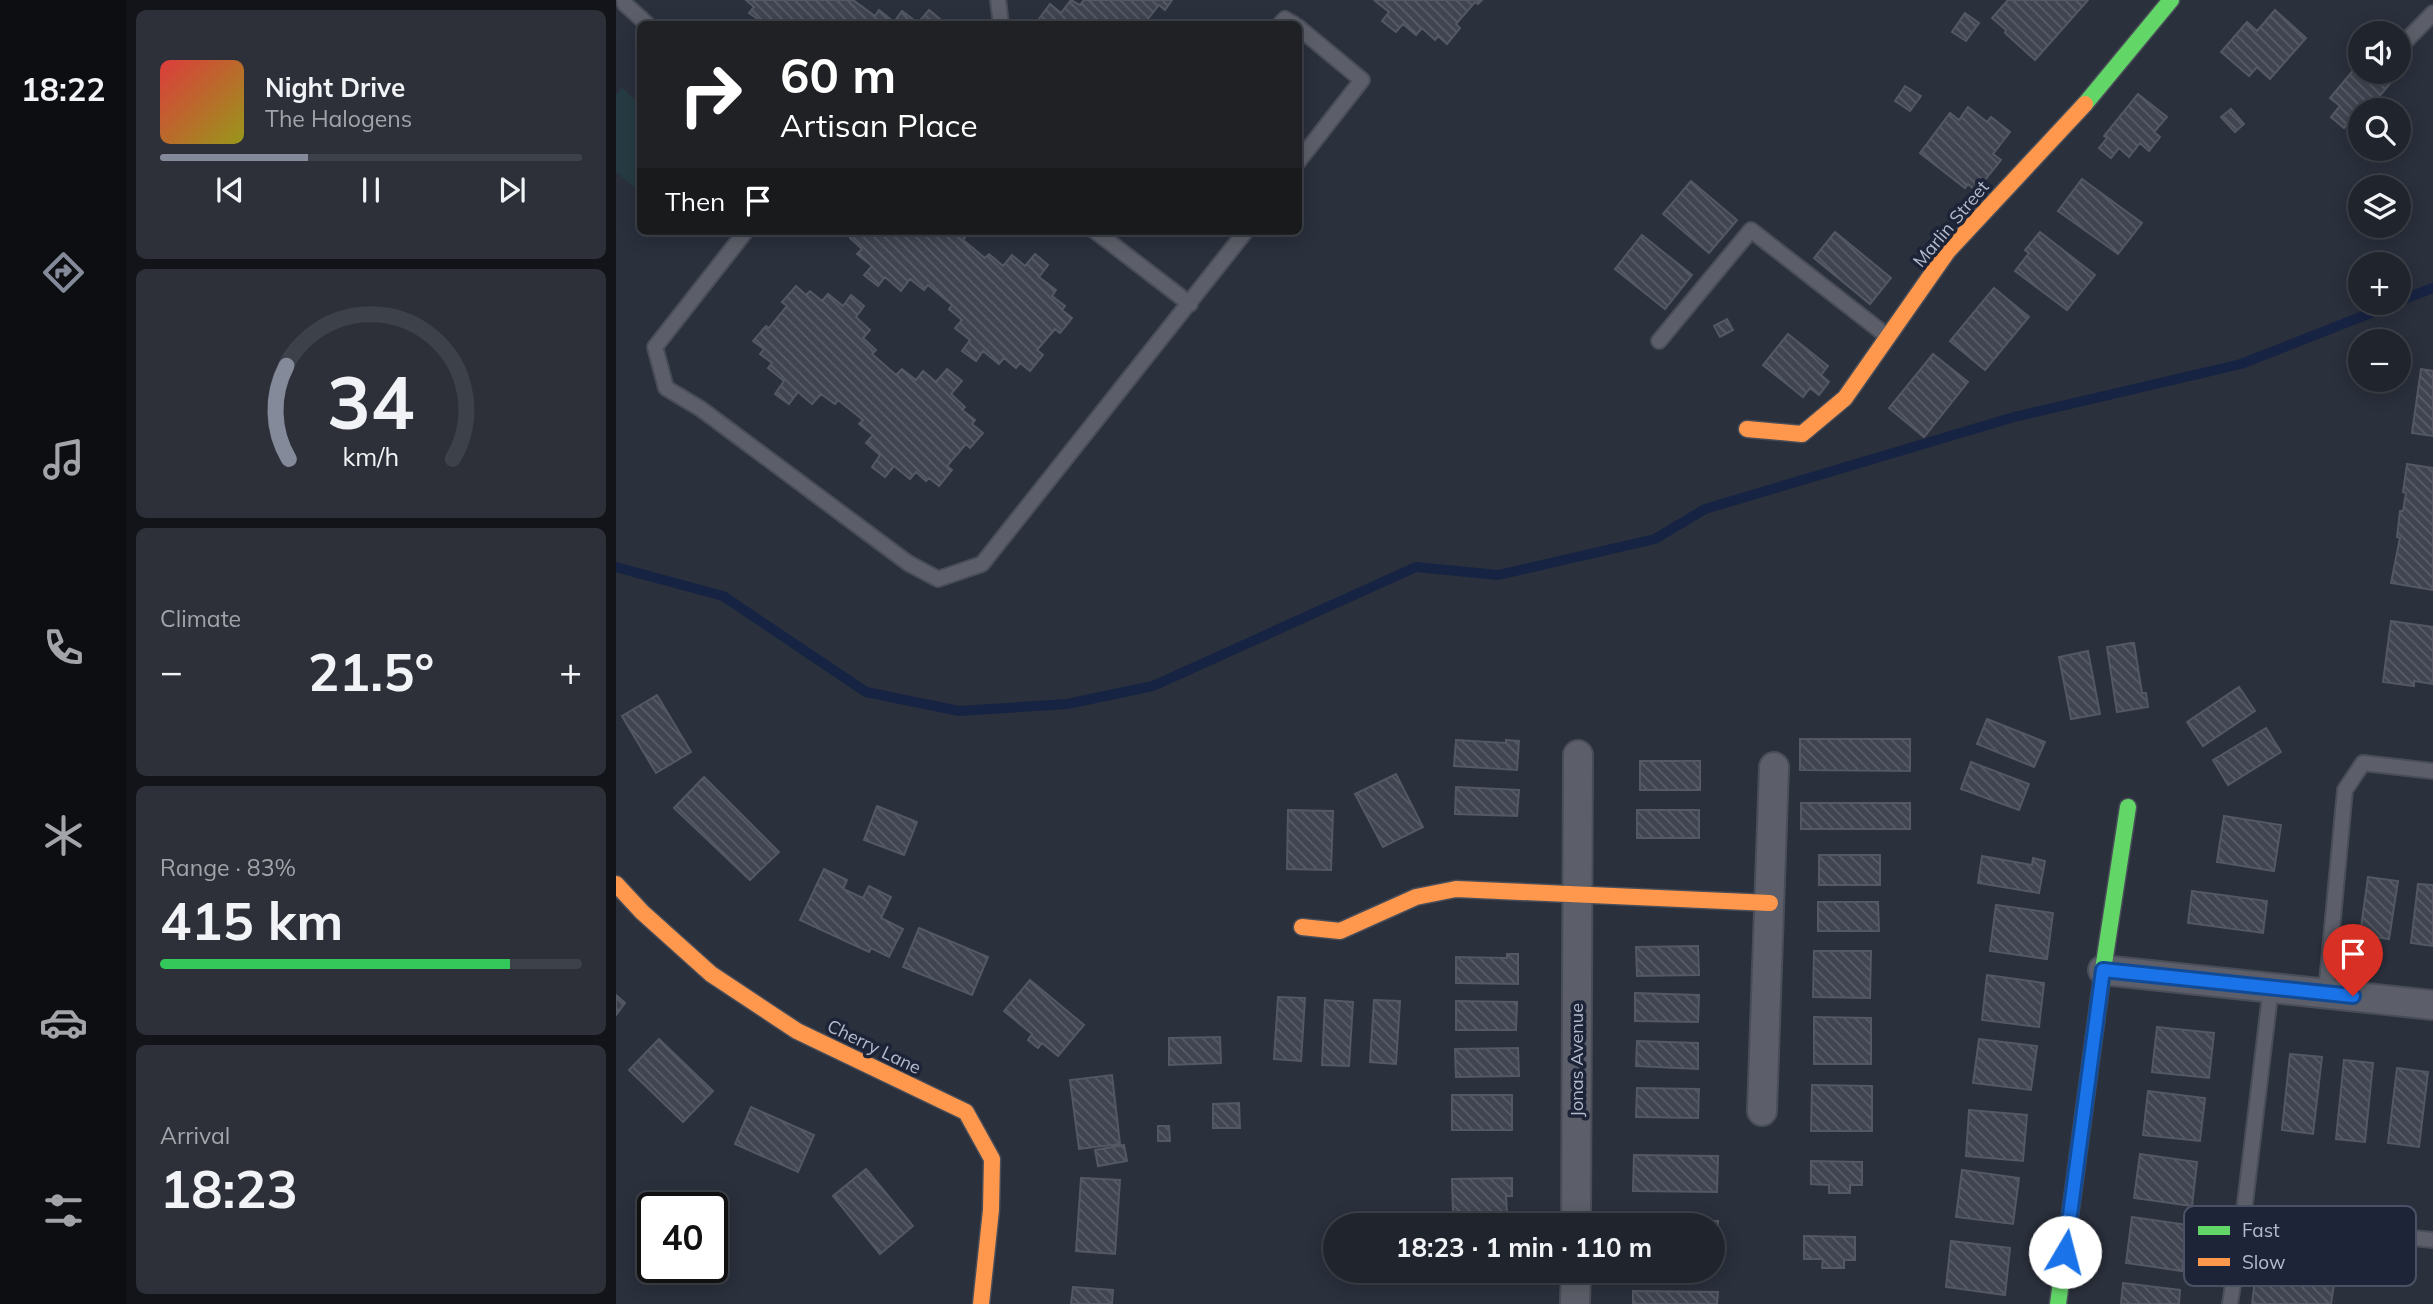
<!DOCTYPE html>
<meta charset="utf-8">
<style>
:root{--surface:#20242d;--page:#2d3039;--text:#f1f3f6;--muted:#a2a4aa;--line:#3d4149;--accent:#848a9a}
body{margin:0;font-family:Mulish,sans-serif;background:var(--page);color:var(--text);height:100vh;display:flex;flex-direction:column;font-size:26px;white-space:nowrap}
*{box-sizing:border-box;margin:0}
p{font-size:23px;color:var(--muted)}
.icon{flex:none;width:38px;height:38px;fill:none;stroke:currentColor;stroke-width:2;stroke-linecap:round;stroke-linejoin:round}
.map{position:relative;flex:1;overflow:hidden}
.details{display:flex;flex-direction:column;gap:10px;padding:10px;background:#121419;width:490px}
.details>*{flex:none}
.banner{position:absolute;left:21px;top:21px;width:665px;height:214px;border-radius:10px;box-shadow:0 4px 18px #0003,0 0 0 2px var(--line);background:#202124;color:#fff;overflow:hidden}
.buttons{position:absolute;left:1732px;top:21px;display:grid;gap:14px}
.buttons a{display:grid;place-items:center;width:63px;height:63px;border-radius:50%;background:var(--surface);box-shadow:0 4px 18px #0003,0 0 0 2px var(--line);font-size:35px}
.speed{position:absolute;left:21px;top:1192px;display:flex;gap:14px;font-size:35px;font-weight:700;text-align:center}
.speed>*{display:grid;place-content:center;width:91px;height:91px;border-radius:50%;background:var(--surface);box-shadow:0 4px 18px #0003,0 0 0 2px var(--line);line-height:1}
.speed .limit{border:4px solid #111;border-radius:10px;background:#fff;color:#111}
.pin{position:absolute;display:grid;place-items:center;width:60px;height:60px;color:#fff;margin:-72px -30px;border-radius:50% 50% 50% 0;rotate:-45deg;box-shadow:0 0 7px #0007}
.pin .icon{rotate:45deg}
.me{position:absolute;width:77px;margin:-38px;rotate:8deg;stroke-linejoin:round;filter:drop-shadow(0 0 5px #0008)}
.turn{display:flex;align-items:center;gap:24px;height:147px;padding:0 28px;font-size:32px}
.turn .icon{width:91px;height:91px;stroke-width:2.5}
.turn b{display:block;font-size:49px;line-height:60px}
.then{display:flex;align-items:center;height:66px;padding:0 28px;background:#0003;gap:14px;font-size:26px}
.big{font-size:52px;font-weight:700;line-height:1.1}
.details .widget{flex:1;display:flex;flex-direction:column;justify-content:center;gap:10px;min-width:0;padding:0 24px;border-radius:10px;background:var(--page)}
.details .dial{align-items:center;gap:0}
.dial svg{height:182px;overflow:visible;fill:none;stroke:var(--line);stroke-width:7;stroke-linecap:round;text-anchor:middle}
.dial text{fill:var(--text);stroke:none}
.song{display:flex;align-items:center;gap:21px}
.cover{width:84px;height:84px;border-radius:10px;background:linear-gradient(135deg,hsl(0 70% 55%),hsl(60 70% 35%))}
.played{height:7px;border-radius:4px;background:linear-gradient(90deg,var(--accent) 35%,var(--line) 35%)}
.keys{display:flex;justify-content:space-around;direction:ltr}
.heat{display:flex;justify-content:space-between;align-items:center;font-size:38px;direction:ltr}
.charge{height:10px;border-radius:5px;background:linear-gradient(90deg,#34c759 83%,var(--line) 0)}
.trip{position:absolute;left:707px;top:1213px;width:402px;height:70px;border-radius:35px;background:var(--surface);box-shadow:0 4px 18px #0003,0 0 0 2px var(--line);font-weight:700;line-height:70px;text-align:center}
main{display:flex;flex:1;min-height:0}
.tabs{display:flex;flex-direction:column;width:126px;justify-content:space-around;align-items:center;background:#0d0e12;color:var(--muted)}
.tabs .icon{width:49px;height:49px}
.tabs .active{color:var(--accent)}
.tabs b{font-size:32px;color:var(--text)}
.map>svg:first-child{display:block}
</style>
<main>
<nav class="tabs">
<b>18:22</b>
<svg class="icon active" aria-label="directions" viewBox="0 0 24 24"><path d="M12 3l9 9-9 9-9-9zM9 14v-3h6M13 9l2 2-2 2"/></svg>
<svg class="icon" aria-label="music" viewBox="0 0 24 24"><path d="M9 18V5l10-2v13"/><circle cx="6" cy="18" r="3"/><circle cx="16" cy="16" r="3"/></svg>
<svg class="icon" aria-label="phone" viewBox="0 0 24 24"><path d="M5 4h4l2 5-3 2q2 4 5 5l2-3 5 2v4C11 20 4 13 5 4z"/></svg>
<svg class="icon" aria-label="climate" viewBox="0 0 24 24"><path d="M12 3v18M4 7l16 10M4 17L20 7"/></svg>
<svg class="icon" aria-label="car" viewBox="0 0 24 24"><path d="M5 17H2v-5l4-1 3-4h7l3 4 3 1v5h-3M9 17h6M6 11h13"/><circle cx="7" cy="17" r="2"/><circle cx="17" cy="17" r="2"/></svg>
<svg class="icon" aria-label="filters" viewBox="0 0 24 24"><path d="M4 7h16M4 17h16"/><circle cx="9" cy="7" r="2"/><circle cx="15" cy="17" r="2"/></svg>
</nav>
<section class="details">
<div class="widget">
<div class="song"><i class="cover"></i><div><b>Night Drive</b><p>The Halogens</p></div></div>
<div class="played"></div>
<div class="keys"><svg class="icon" aria-label="previous" viewBox="0 0 24 24"><path d="M18 5L8 12l10 7zM5 5v14"/></svg><svg class="icon" aria-label="pause" viewBox="0 0 24 24"><path d="M8 5v14M16 5v14"/></svg><svg class="icon" aria-label="next" viewBox="0 0 24 24"><path d="M6 5l10 7-10 7zM19 5v14"/></svg></div>
</div>
<div class="widget dial"><svg viewBox="0 0 100 80">
<path d="M14 69A42 42 0 1 1 86 69"/>
<path d="M14 69A42 42 0 0 1 13 28" stroke="#848a9a"/>
<text x="50" y="56" font-size="32" font-weight="700">34</text>
<text x="50" y="72" font-size="11">km/h</text>
</svg></div>
<div class="widget"><p>Climate</p>
<div class="heat"><a>−</a><b class="big">21.5°</b><a>+</a></div>
</div>
<div class="widget"><p>Range · 83%</p><b class="big">415 km</b><div class="charge"></div></div>
<div class="widget"><p>Arrival</p><b class="big">18:23</b></div>
</section>
<div class="map">
<svg width="1817" height="1304" viewBox="0 0 1817 1304">
<defs>
<pattern id="building-back-hatch" width="6" height="6" patternUnits="userSpaceOnUse" patternTransform="scale(1.75)"><rect width="6" height="6" fill="#3f4450"/><path d="M-1 5l2 2M0 0l6 6M5-1l2 2" fill="none" stroke="#585d68"/></pattern>
</defs>
<rect width="100%" height="100%" fill="#2a303c"/>
<path fill="#263b43" d="M 6,88 L 24,104 L 24,192 L 0,172 L 0,95 Z"/>
<g fill="none" stroke-linecap="round" stroke-linejoin="round">
<path stroke="#172342" stroke-width="10" d="M 1783,301 L 1817,288
M 0,567 L 107,596 L 250,692 L 343,711 L 451,704 L 537,686 L 800,567 L 882,575 L 1039,539 L 1089,509 L 1398,417 L 1625,364 L 1780,303"/>
</g>
<path fill="url(#building-back-hatch)" stroke="#535863" stroke-width="2" d="M 130,0 L 237,0 L 259,16 L 263,10 L 278,22 L 286,11 L 302,23 L 313,10 L 325,20 L 322,24 L 149,24 L 133,13 L 138,7 Z
M 455,0 L 464,5 L 468,0 L 556,0 L 549,10 L 543,5 L 528,24 L 430,24 L 423,19 L 434,4 L 445,13 Z
M 758,0 L 866,0 L 862,4 L 859,2 L 840,24 L 844,28 L 831,44 L 822,36 L 819,40 L 806,28 L 800,35 L 787,24 L 780,32 L 766,21 L 773,12 Z
M 1392,0 L 1472,0 L 1419,60 L 1389,33 L 1390,30 L 1376,18 Z
M 1659,10 L 1690,38 L 1654,79 L 1641,67 L 1633,76 L 1605,52 L 1631,22 L 1641,31 Z
M 1349,13 L 1363,23 L 1350,41 L 1336,32 Z
M 1745,61 L 1745,72 L 1780,72 L 1782,74 L 1752,110 L 1745,110 L 1742,122 L 1737,117 L 1728,128 L 1715,117 L 1724,106 L 1714,98 Z
M 1289,86 L 1305,96 L 1294,111 L 1279,101 Z
M 1522,94 L 1551,117 L 1538,132 L 1544,137 L 1533,151 L 1524,143 L 1513,157 L 1503,148 L 1495,158 L 1483,148 L 1491,138 L 1488,136 Z
M 1352,107 L 1371,122 L 1375,117 L 1394,132 L 1377,154 L 1385,160 L 1360,191 L 1352,184 L 1349,188 L 1304,153 L 1334,113 L 1343,120 Z
M 1615,109 L 1628,124 L 1619,132 L 1605,117 Z
M 1466,179 L 1526,223 L 1502,254 L 1442,211 Z
M 1075,181 L 1121,220 L 1093,253 L 1047,214 Z
M 232,231 L 346,231 L 351,235 L 347,240 L 369,258 L 373,254 L 387,266 L 396,255 L 409,266 L 419,254 L 432,265 L 423,277 L 440,290 L 436,296 L 449,306 L 446,310 L 456,318 L 444,333 L 439,329 L 421,350 L 427,355 L 414,371 L 404,363 L 400,368 L 388,358 L 383,364 L 367,351 L 360,361 L 346,351 L 354,340 L 339,328 L 346,320 L 333,309 L 336,305 L 312,285 L 308,290 L 294,279 L 285,291 L 269,277 L 262,286 L 248,275 L 256,266 L 241,254 L 246,249 L 234,238 L 237,234 Z
M 1219,232 L 1275,278 L 1254,304 L 1198,258 Z
M 1424,232 L 1479,275 L 1451,310 L 1399,271 L 1413,253 L 1409,250 Z
M 1026,235 L 1076,275 L 1049,309 L 999,269 Z
M 180,286 L 190,295 L 194,291 L 206,301 L 212,294 L 227,306 L 235,295 L 248,306 L 240,317 L 254,330 L 247,338 L 260,350 L 256,354 L 280,375 L 286,369 L 300,380 L 307,371 L 320,382 L 331,369 L 346,381 L 335,394 L 349,407 L 346,410 L 359,420 L 356,424 L 367,433 L 354,448 L 350,444 L 331,466 L 336,470 L 323,486 L 313,478 L 310,481 L 300,472 L 294,479 L 278,466 L 269,477 L 256,467 L 264,455 L 250,443 L 257,435 L 243,424 L 247,420 L 222,400 L 219,404 L 205,394 L 196,404 L 182,392 L 173,404 L 159,394 L 168,381 L 152,368 L 156,363 L 144,354 L 148,349 L 137,341 L 150,326 L 153,328 L 171,306 L 166,302 Z
M 1378,288 L 1413,317 L 1369,370 L 1334,341 Z
M 1111,319 L 1117,330 L 1104,337 L 1098,326 Z
M 1172,334 L 1212,366 L 1205,375 L 1213,382 L 1203,395 L 1194,388 L 1187,397 L 1147,365 Z
M 1317,354 L 1352,382 L 1308,437 L 1273,408 Z
M 1805,369 L 1817,371 L 1817,436 L 1796,433 Z
M 1791,464 L 1817,468 L 1817,590 L 1775,583 L 1784,538 L 1781,537 L 1784,511 L 1787,511 L 1790,493 L 1787,492 Z
M 1775,621 L 1817,627 L 1817,684 L 1798,681 L 1798,686 L 1767,682 Z
M 1515,643 L 1518,643 L 1526,693 L 1530,693 L 1532,707 L 1501,712 L 1491,647 Z
M 1472,651 L 1484,714 L 1455,719 L 1443,657 Z
M 1623,687 L 1639,711 L 1587,746 L 1571,722 Z
M 41,695 L 75,752 L 40,773 L 6,716 Z
M 1371,719 L 1429,742 L 1418,767 L 1361,744 Z
M 1650,728 L 1665,752 L 1612,785 L 1597,760 Z
M 1184,739 L 1294,739 L 1294,771 L 1184,770 Z
M 840,740 L 890,743 L 890,740 L 903,741 L 901,770 L 838,766 Z
M 1024,761 L 1084,761 L 1084,790 L 1024,790 Z
M 1355,762 L 1413,784 L 1403,810 L 1345,789 Z
M 780,774 L 807,827 L 767,847 L 739,794 Z
M 88,777 L 163,852 L 134,880 L 58,808 Z
M 840,787 L 903,790 L 901,816 L 839,814 Z
M 1185,803 L 1294,803 L 1294,829 L 1185,829 Z
M 261,806 L 301,822 L 288,855 L 248,840 Z
M 672,810 L 717,811 L 715,870 L 671,869 Z
M 1021,810 L 1083,810 L 1083,838 L 1021,838 Z
M 1608,816 L 1665,825 L 1658,871 L 1601,862 Z
M 1203,855 L 1264,855 L 1264,885 L 1203,885 Z
M 1366,856 L 1416,865 L 1417,858 L 1429,861 L 1423,893 L 1362,883 Z
M 208,869 L 231,880 L 227,889 L 247,898 L 253,886 L 275,897 L 265,918 L 287,929 L 273,957 L 255,948 L 253,952 L 184,920 Z
M 1752,877 L 1782,881 L 1773,939 L 1744,935 Z
M 1802,884 L 1817,885 L 1817,946 L 1795,943 Z
M 1576,891 L 1651,901 L 1647,933 L 1572,923 Z
M 1202,902 L 1262,902 L 1263,931 L 1202,931 Z
M 1380,905 L 1437,913 L 1431,959 L 1374,951 Z
M 303,928 L 372,957 L 356,995 L 287,967 Z
M 1082,946 L 1083,975 L 1021,976 L 1020,947 Z
M 1198,951 L 1255,951 L 1254,998 L 1197,997 Z
M 891,954 L 902,954 L 902,984 L 840,983 L 840,957 L 891,958 Z
M 1371,975 L 1428,983 L 1423,1027 L 1366,1020 Z
M 414,980 L 468,1025 L 442,1056 L 426,1043 L 422,1048 L 412,1040 L 416,1034 L 388,1011 Z
M 1019,993 L 1083,995 L 1082,1022 L 1019,1021 Z
M 0,995 L 9,1003 L 0,1015 Z
M 662,997 L 689,998 L 685,1061 L 658,1059 Z
M 709,1000 L 737,1002 L 733,1066 L 706,1065 Z
M 758,1000 L 784,1001 L 780,1064 L 754,1062 Z
M 840,1001 L 901,1002 L 900,1030 L 840,1030 Z
M 1198,1017 L 1255,1018 L 1255,1064 L 1198,1064 Z
M 1541,1027 L 1598,1033 L 1593,1078 L 1536,1072 Z
M 604,1037 L 605,1063 L 553,1065 L 553,1038 Z
M 43,1039 L 97,1091 L 67,1122 L 13,1070 Z
M 1363,1039 L 1421,1046 L 1415,1090 L 1357,1083 Z
M 1021,1041 L 1082,1043 L 1082,1069 L 1020,1066 Z
M 902,1048 L 903,1076 L 840,1077 L 839,1049 Z
M 1674,1054 L 1706,1057 L 1697,1134 L 1666,1130 Z
M 1728,1060 L 1757,1063 L 1749,1142 L 1720,1139 Z
M 1781,1068 L 1812,1072 L 1803,1147 L 1772,1143 Z
M 496,1075 L 504,1144 L 463,1149 L 454,1080 Z
M 1196,1085 L 1256,1086 L 1256,1131 L 1195,1131 Z
M 1021,1088 L 1083,1089 L 1082,1118 L 1020,1117 Z
M 1532,1091 L 1589,1098 L 1584,1141 L 1527,1135 Z
M 836,1095 L 896,1095 L 896,1130 L 836,1130 Z
M 623,1103 L 624,1128 L 597,1128 L 597,1104 Z
M 135,1107 L 198,1135 L 182,1172 L 119,1144 Z
M 1353,1110 L 1411,1115 L 1407,1161 L 1350,1156 Z
M 542,1126 L 553,1126 L 554,1141 L 542,1141 Z
M 508,1145 L 511,1161 L 482,1166 L 479,1150 Z
M 1524,1154 L 1581,1162 L 1576,1206 L 1518,1198 Z
M 1018,1155 L 1102,1156 L 1101,1192 L 1017,1191 Z
M 1195,1161 L 1246,1162 L 1246,1185 L 1234,1185 L 1234,1193 L 1213,1193 L 1213,1185 L 1195,1184 Z
M 250,1169 L 297,1226 L 264,1254 L 217,1196 Z
M 1346,1170 L 1403,1178 L 1397,1224 L 1340,1217 Z
M 465,1178 L 504,1180 L 499,1254 L 460,1251 Z
M 896,1178 L 896,1196 L 890,1196 L 891,1213 L 837,1214 L 836,1179 Z
M 1516,1217 L 1572,1225 L 1566,1271 L 1510,1263 Z
M 1017,1220 L 1102,1221 L 1101,1257 L 1097,1257 L 1097,1225 L 1017,1225 Z
M 1188,1236 L 1239,1237 L 1239,1260 L 1228,1260 L 1228,1268 L 1206,1268 L 1207,1259 L 1188,1259 Z
M 1335,1241 L 1394,1248 L 1389,1295 L 1330,1287 Z
M 1661,1243 L 1678,1246 L 1677,1254 L 1702,1257 L 1701,1268 L 1720,1271 L 1715,1304 L 1636,1304 L 1643,1246 L 1661,1248 Z
M 835,1270 L 895,1270 L 895,1276 L 835,1276 Z
M 1507,1283 L 1564,1290 L 1563,1304 L 1505,1304 Z
M 457,1287 L 497,1290 L 496,1304 L 455,1304 Z
M 1017,1291 L 1102,1292 L 1101,1304 L 1017,1304 Z"/>
<g fill="none" stroke-linecap="round" stroke-linejoin="round">
<defs>
<path id="lane" d="M 8,0 L 9,4 L 31,24
M 382,0 L 385,24
M 664,24 L 669,19 L 678,24
M 682,27 L 746,80 L 682,162
M 1787,44 L 1817,13
M 130,231 L 39,347 L 50,388 L 85,409 L 292,563 L 322,579 L 366,564 L 630,231
M 479,231 L 574,304
M 1043,341 L 1135,230 L 1271,336
M 1710,993 L 1729,790 L 1747,763 L 1817,771
M 1627,1220 L 1817,1240
M 1614,1304 L 1627,1220 L 1655,987"/>
<path id="street" d="M 1487,970 L 1817,1005
M 1146,1111 L 1158,767
M 960,1225 L 962,755
M 959,1304 L 960,1270"/>
<path id="fast" d="M 1469,104 L 1555,0
M 1442,1304 L 1487,970 L 1512,807"/>
<path id="slow" d="M 1131,429 L 1186,434 L 1229,398 L 1332,251 L 1469,104
M 0,884 L 26,912 L 95,974 L 181,1031 L 350,1112 L 376,1159 L 375,1210 L 365,1304
M 686,927 L 724,931 L 800,897 L 840,889 L 1154,903"/>
</defs>
<use href="#lane" stroke="#494d58" stroke-width="18"/>
<use href="#street" stroke="#494d58" stroke-width="32"/>
<use href="#fast" stroke="#494d58" stroke-width="19"/>
<use href="#slow" stroke="#494d58" stroke-width="19"/>
<use href="#lane" stroke="#5c5f69" stroke-width="14"/>
<use href="#street" stroke="#5c5f69" stroke-width="28"/>
<use href="#fast" stroke="#63d668" stroke-width="16"/>
<use href="#slow" stroke="#ff974d" stroke-width="16"/>
</g>
<g fill="none" stroke-linecap="round" stroke-linejoin="round">
<defs>
<path id="route" d="M 1449,1252 L 1487,970 L 1737,996"/>
</defs>
<use href="#route" stroke="#114b97" stroke-width="18"/>
<use href="#route" stroke="#1a73e8" stroke-width="12"/>
</g>
<g text-anchor="middle" stroke-width="7" stroke-linejoin="round" paint-order="stroke">
<g font-size="18" fill="#b5bbcd" stroke="#1d2438">
<text transform="translate(1335 224) rotate(-50)" y="6">Marlin Street</text>
<text transform="translate(258 1047) rotate(26)" y="6">Cherry Lane</text>
<text transform="translate(961 1060) rotate(-90)" y="6">Jonas Avenue</text>
</g>
</g>
<rect x="1568" y="1206" width="232" height="80" rx="10" fill="#1d2438" stroke="#4b5165" stroke-width="2"/>
<rect x="1582" y="1226" width="32" height="9" fill="#63d668"/>
<rect x="1582" y="1258" width="32" height="8" fill="#ff974d"/>
<g font-size="19" fill="#b5bbcd">
<text x="1626" y="1237">Fast</text>
<text x="1626" y="1269">Slow</text>
</g>
</svg>
<div class="buttons">
<a><svg class="icon" aria-label="sound" viewBox="0 0 24 24"><path d="M4 9h4l5-4v14l-5-4H4zM17 9q2 3 0 6"/></svg></a>
<a><svg class="icon" aria-label="search" viewBox="0 0 24 24"><circle cx="10" cy="10" r="6"/><path d="M15 15l6 6"/></svg></a>
<a><svg class="icon" aria-label="layers" viewBox="0 0 24 24"><path d="M12 4l9 5-9 5-9-5zM3 14l9 5 9-5"/></svg></a>
<a>+</a>
<a>−</a>
</div>
<div class="speed"><div class="limit">40</div></div>
<div class="pin" style="left:1737px;top:996px;background:#d93025"><svg class="icon" aria-label="arrive" viewBox="0 0 24 24"><path d="M6 21V4h12l-3 4 3 4H6"/></svg></div>
<svg class="me" style="left:1449px;top:1252px" viewBox="-20 -20 40 40"><circle r="19" fill="#fff"/><path d="M0-13L10 11 0 6-10 11z" fill="#1a73e8"/></svg>
<div class="trip">18:23 · 1 min · 110 m</div>
<div class="banner">
<div class="turn"><svg class="icon" aria-label="right" viewBox="0 0 24 24"><path d="M7 20v-9h11M14 6l5 5-5 5"/></svg><div><b>60 m</b>Artisan Place</div></div>
<div class="then">Then<svg class="icon" aria-label="arrive" viewBox="0 0 24 24"><path d="M6 21V4h12l-3 4 3 4H6"/></svg></div>
</div>
</div>
</main>
